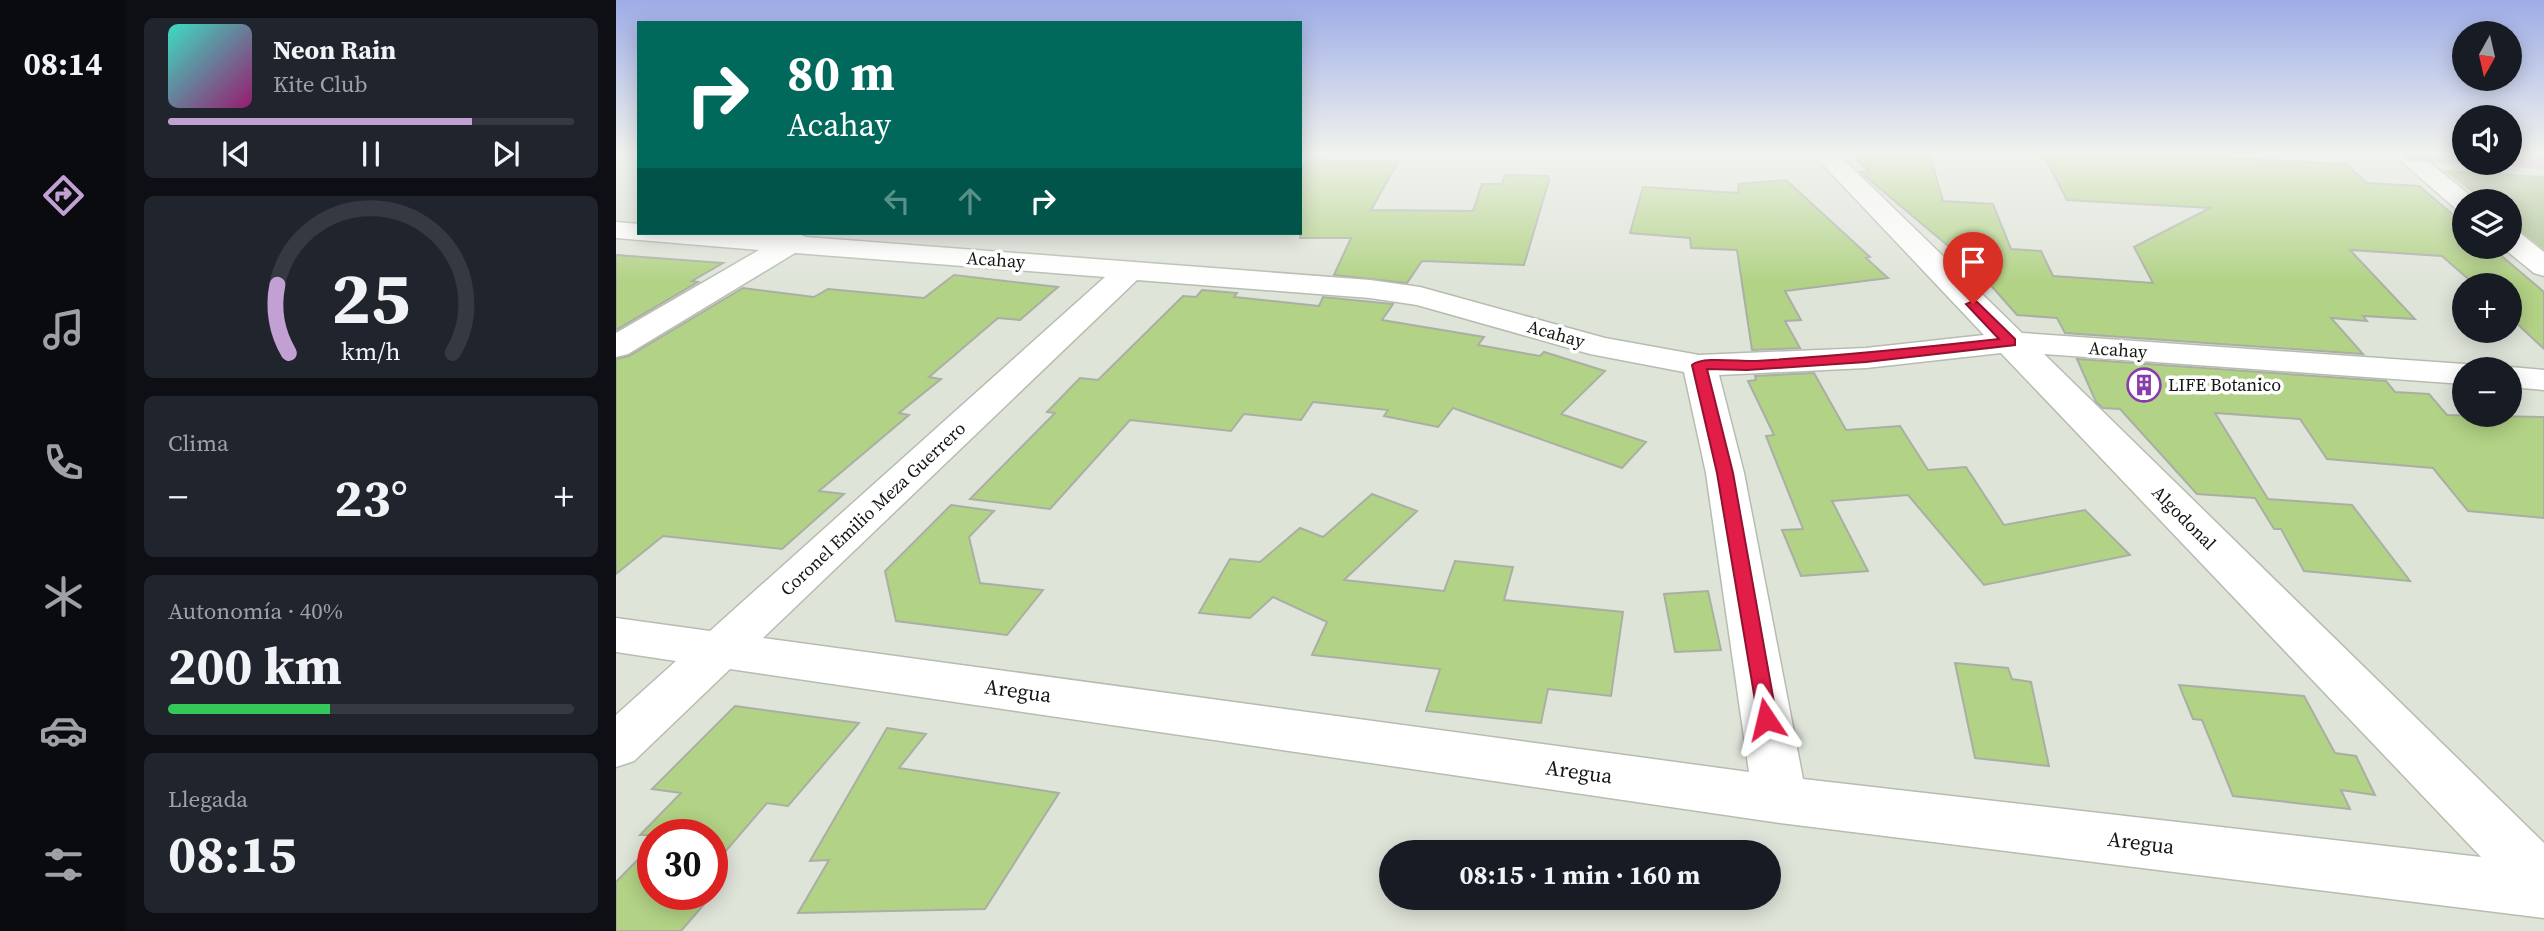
<!DOCTYPE html>
<html lang="es">
<meta charset="utf-8">
<style>
:root{--surface:#171b24;--page:#20242c;--text:#f1f3f6;--muted:#9ea1a6;--line:#363941;--accent:#c2a0d4}
body{margin:0;font-family:"Source Serif 4",serif;background:var(--page);color:var(--text);height:100vh;display:flex;flex-direction:column;font-size:26px;white-space:nowrap}
*{box-sizing:border-box;margin:0}
p{font-size:23px;color:var(--muted)}
.icon{flex:none;width:38px;height:38px;fill:none;stroke:currentColor;stroke-width:2;stroke-linecap:round;stroke-linejoin:round}
.map{position:relative;flex:1;overflow:hidden}
.side{display:flex;flex-direction:column;gap:18px;padding:18px;background:#0d0f14;width:490px}
.side>*{flex:none}
.hud{position:absolute;left:21px;top:21px;width:665px;height:214px;border-radius:0px;box-shadow:0 4px 18px #0003;background:#00695c;color:#fff;overflow:hidden}
.needle{width:46px;rotate:188deg}
.tools{position:absolute;left:1836px;top:21px;display:grid;gap:14px}
.tools a{display:grid;place-items:center;width:70px;height:70px;border-radius:50%;background:var(--surface);box-shadow:0 4px 18px #0003;font-size:35px}
.speed{position:absolute;left:21px;top:819px;display:flex;gap:14px;font-size:35px;font-weight:700;text-align:center}
.speed>*{display:grid;place-content:center;width:91px;height:91px;border-radius:50%;background:var(--surface);box-shadow:0 4px 18px #0003;line-height:1}
.speed .limit{border:10px solid #d22;background:#fff;color:#111}
.pin{position:absolute;display:grid;place-items:center;width:60px;height:60px;color:#fff;margin:-72px -30px;border-radius:50% 50% 50% 0;rotate:-45deg;box-shadow:0 0 7px #0007}
.pin .icon{rotate:45deg}
.me{position:absolute;width:77px;margin:-38px;rotate:350deg;stroke-linejoin:round;filter:drop-shadow(0 0 5px #0008)}
.turn{display:flex;align-items:center;gap:24px;height:147px;padding:0 35px;font-size:32px}
.turn .icon{width:91px;height:91px;stroke-width:2.5}
.turn b{display:block;font-size:49px;line-height:60px}
.lanes{display:flex;align-items:center;height:66px;padding:0 35px;background:#0003;justify-content:center;gap:35px;direction:ltr}
.lanes .off{opacity:.35}
.big{font-size:52px;font-weight:700;line-height:1.1}
.side .widget{flex:1;display:flex;flex-direction:column;justify-content:center;gap:10px;min-width:0;padding:0 24px;border-radius:10px;background:var(--page)}
.side .dial{align-items:center;gap:0}
.dial svg{height:182px;overflow:visible;fill:none;stroke:var(--line);stroke-width:7;stroke-linecap:round;text-anchor:middle}
.dial text{fill:var(--text);stroke:none}
.song{display:flex;align-items:center;gap:21px}
.cover{width:84px;height:84px;border-radius:10px;background:linear-gradient(135deg,hsl(170 70% 55%),hsl(320 70% 35%))}
.played{height:7px;border-radius:4px;background:linear-gradient(90deg,var(--accent) 75%,var(--line) 75%)}
.keys{display:flex;justify-content:space-around;direction:ltr}
.heat{display:flex;justify-content:space-between;align-items:center;font-size:38px;direction:ltr}
.charge{height:10px;border-radius:5px;background:linear-gradient(90deg,#34c759 40%,var(--line) 0)}
.trip{position:absolute;left:763px;top:840px;width:402px;height:70px;border-radius:35px;background:var(--surface);box-shadow:0 4px 18px #0003;font-weight:700;line-height:70px;text-align:center}
main{display:flex;flex:1;min-height:0}
.tabs{display:flex;flex-direction:column;width:126px;justify-content:space-around;align-items:center;background:#090b0e;color:var(--muted)}
.tabs .icon{width:49px;height:49px}
.tabs .on{color:var(--accent)}
.tabs b{font-size:32px;color:var(--text)}
.map>svg:first-child{display:block}
</style>
<main>
<nav class="tabs">
<b>08:14</b>
<svg class="icon on" aria-label="directions" viewBox="0 0 24 24"><path d="M12 3l9 9-9 9-9-9zM9 14v-3h6M13 9l2 2-2 2"/></svg>
<svg class="icon" aria-label="music" viewBox="0 0 24 24"><path d="M9 18V5l10-2v13"/><circle cx="6" cy="18" r="3"/><circle cx="16" cy="16" r="3"/></svg>
<svg class="icon" aria-label="phone" viewBox="0 0 24 24"><path d="M5 4h4l2 5-3 2q2 4 5 5l2-3 5 2v4C11 20 4 13 5 4z"/></svg>
<svg class="icon" aria-label="climate" viewBox="0 0 24 24"><path d="M12 3v18M4 7l16 10M4 17L20 7"/></svg>
<svg class="icon" aria-label="car" viewBox="0 0 24 24"><path d="M5 17H2v-5l4-1 3-4h7l3 4 3 1v5h-3M9 17h6M6 11h13"/><circle cx="7" cy="17" r="2"/><circle cx="17" cy="17" r="2"/></svg>
<svg class="icon" aria-label="filters" viewBox="0 0 24 24"><path d="M4 7h16M4 17h16"/><circle cx="9" cy="7" r="2"/><circle cx="15" cy="17" r="2"/></svg>
</nav>
<section class="side">
<div class="widget">
<div class="song"><i class="cover"></i><div><b>Neon Rain</b><p>Kite Club</p></div></div>
<div class="played"></div>
<div class="keys"><svg class="icon" aria-label="previous" viewBox="0 0 24 24"><path d="M18 5L8 12l10 7zM5 5v14"/></svg><svg class="icon" aria-label="pause" viewBox="0 0 24 24"><path d="M8 5v14M16 5v14"/></svg><svg class="icon" aria-label="next" viewBox="0 0 24 24"><path d="M6 5l10 7-10 7zM19 5v14"/></svg></div>
</div>
<div class="widget dial"><svg viewBox="0 0 100 80">
<path d="M14 69A42 42 0 1 1 86 69"/>
<path d="M14 69A42 42 0 0 1 9 39" stroke="#c2a0d4"/>
<text x="50" y="56" font-size="32" font-weight="700">25</text>
<text x="50" y="72" font-size="11">km/h</text>
</svg></div>
<div class="widget"><p>Clima</p>
<div class="heat"><a>−</a><b class="big">23°</b><a>+</a></div>
</div>
<div class="widget"><p>Autonomía · 40%</p><b class="big">200 km</b><div class="charge"></div></div>
<div class="widget"><p>Llegada</p><b class="big">08:15</b></div>
</section>
<div class="map">
<svg width="1928" height="931" viewBox="0 0 1928 931">
<rect width="100%" height="100%" fill="#dfe4d9"/>
<path fill="#acc190" d="M 1827,170 L 1928,176 L 1928,250 L 1894,223 L 1894,201 L 1867,201 Z"/>
<path fill="#b2d285" stroke="#aaafa5" stroke-width="2" d="M 1234,154 L 1314,156 L 1327,201 L 1377,204 L 1395,249 L 1425,251 L 1437,276 L 1537,283 L 1518,247 L 1594,208 L 1451,200 L 1427,154 L 1529,154 L 1730,164 L 1751,183 L 1803,186 L 1848,224 L 1848,247 L 1875,247 L 1928,292 L 1928,349 L 1894,317 L 1894,285 L 1859,285 L 1826,256 L 1734,250 L 1799,319 L 1747,316 L 1751,321 L 1715,318 L 1747,354 L 1449,333 L 1441,318 L 1401,315 L 1349,256 L 1344,256 L 1249,176 L 1244,172 L 1253,171 Z
M 692,160 L 782,162 L 755,210 L 857,211 L 866,184 L 886,184 L 889,175 L 932,176 L 933,180 L 908,265 L 806,261 L 791,283 L 718,275 L 735,238 L 684,238 L 684,171 Z
M 1170,180 L 1254,257 L 1250,258 L 1272,278 L 1169,291 L 1185,320 L 1169,321 L 1184,348 L 1136,350 L 1121,250 L 1075,248 L 1074,238 L 1014,233 L 1027,187 L 1122,193 L 1123,184 Z
M 0,255 L 107,263 L 76,281 L 82,282 L 0,330 Z
M 338,275 L 442,287 L 404,320 L 382,318 L 313,377 L 325,379 L 283,413 L 293,415 L 203,491 L 228,494 L 166,549 L 47,536 L 0,574 L 0,359 L 13,356 L 127,288 L 198,297 L 212,289 L 308,298 Z
M 586,290 L 621,293 L 618,297 L 703,306 L 707,297 L 777,304 L 766,320 L 868,337 L 862,345 L 924,356 L 928,352 L 989,371 L 945,414 L 1030,442 L 1006,468 L 837,408 L 822,427 L 768,416 L 772,410 L 697,402 L 685,420 L 628,414 L 615,431 L 514,420 L 434,509 L 354,499 L 439,413 L 431,412 L 464,378 L 482,380 L 567,296 L 580,297 Z
M 1461,359 L 1770,381 L 1779,392 L 1813,394 L 1831,415 L 1928,417 L 1928,518 L 1852,511 L 1817,468 L 1711,459 L 1684,419 L 1599,413 L 1652,499 L 1736,505 L 1794,581 L 1688,571 L 1665,529 L 1658,529 L 1639,498 L 1581,494 L 1504,409 L 1487,408 L 1480,402 Z
M 1198,373 L 1230,430 L 1284,426 L 1312,470 L 1350,467 L 1388,525 L 1469,510 L 1514,555 L 1368,585 L 1292,495 L 1216,501 L 1252,571 L 1185,576 L 1166,530 L 1187,529 L 1150,436 L 1158,435 L 1132,381 L 1140,380 L 1139,376 Z
M 756,494 L 801,511 L 728,580 L 828,591 L 839,561 L 897,567 L 888,600 L 1007,612 L 995,696 L 932,689 L 925,723 L 810,711 L 824,669 L 696,655 L 711,622 L 657,597 L 634,618 L 583,613 L 614,559 L 644,562 L 684,528 L 707,537 Z
M 335,505 L 378,511 L 353,537 L 364,583 L 427,590 L 391,635 L 280,621 L 269,571 Z
M 1092,591 L 1105,650 L 1059,652 L 1048,594 Z
M 1339,663 L 1392,668 L 1396,679 L 1415,682 L 1433,766 L 1359,758 Z
M 1563,685 L 1688,696 L 1719,753 L 1740,756 L 1759,795 L 1725,790 L 1734,809 L 1617,796 L 1586,720 L 1577,719 Z
M 119,706 L 243,723 L 172,806 L 151,803 L 96,867 L 96,835 L 24,835 L 65,793 L 36,789 Z
M 271,728 L 310,734 L 283,768 L 443,793 L 369,909 L 182,913 L 213,860 L 194,861 Z
M 37,844 L 37,894 L 97,894 L 65,931 L 0,931 L 0,882 Z"/>
<g fill="none" stroke-linecap="round" stroke-linejoin="round">
<defs>
<path id="street" d="M 1197,154 L 1222,154 L 1406,333 L 1848,364 L 1860,367 L 1862,369 L 1848,369 L 1848,384 L 1428,354 L 1928,843 L 1928,918 L 1164,823 L 114,669 L 18,761 L 0,767 L 0,715 L 60,661 L 0,652 L 0,618 L 94,631 L 489,277 L 179,253 L 12,354 L 0,357 L 0,333 L 143,250 L 0,238 L 0,222 L 23,224 L 23,233 L 169,235 L 180,233 L 190,237 L 754,280 L 804,287 L 989,338 L 1083,355 L 1250,348 L 1368,335 ZM 521,280 L 754,298 L 801,305 L 974,354 L 1068,372 L 1090,473 L 1133,772 L 147,638 ZM 1385,353 L 1865,857 L 1187,779 L 1128,473 L 1103,375 L 1250,368 Z
M 1777,154 L 1803,154 L 1861,201 L 1848,201 L 1848,210 L 1839,208 Z
M 1894,231 L 1904,233 L 1928,252 L 1928,276 L 1918,273 L 1886,247 L 1894,247 Z
M 1894,367 L 1928,370 L 1928,390 L 1894,387 L 1894,369 L 1884,369 Z"/>
<path id="highway" d="M 1784,154 L 1848,154 L 1850,163 L 1796,161 L 1788,159 Z
M 1894,154 L 1928,154 L 1928,168 L 1885,164 L 1894,163 Z"/>
</defs>
<use href="#street" stroke="#b7bcb1" stroke-width="3"/>
<use href="#highway" stroke="#c2c2c1" stroke-width="3"/>
<use href="#street" fill="#fff" fill-rule="evenodd"/>
<use href="#highway" fill="#dea9f8" fill-rule="evenodd"/>
</g>
<linearGradient id="sky" x2="0" y2="1"><stop stop-color="#9dace7"/><stop offset="0.54" stop-color="#f1f3ee"/><stop offset="1" stop-color="#f1f3ee" stop-opacity="0"/></linearGradient>
<rect width="1928" height="284" fill="url(#sky)"/>
<path fill="#e11d48" stroke="#92132f" stroke-width="2" d="M 1357,301 L 1361,302 L 1399,339 L 1399,345 L 1250,362 L 1131,370 L 1091,369 L 1117,473 L 1161,719 L 1158,724 L 1150,727 L 1143,724 L 1101,473 L 1076,365 C 1086,356 1125,362 1140,361 C 1221,356 1302,348 1383,339 L 1350,304 Z"/>
<defs>
<symbol id="building-ring" viewBox="-11 -11 22 22"><circle r="9.5" fill="#fff" stroke="#893bab" stroke-width="1.5"/><path d="M-4-6H4V6H1V3H-1V6H-4ZM-2.5-4.3h1.7v1.8h-1.7ZM.8-4.3h1.7v1.8H.8ZM-2.5-1h1.7V.8h-1.7ZM.8-1h1.7V.8H.8Z" fill="#893bab"/></symbol>
</defs>
<g fill-rule="evenodd">
<use href="#building-ring" x="1509" y="366" width="38" height="38"/>
</g>
<g text-anchor="middle" stroke-width="7" stroke-linejoin="round" paint-order="stroke">
<g font-size="18" fill="#141612" stroke="#fff">
<text transform="translate(380 260) rotate(4)" y="6">Acahay</text>
<text transform="translate(940 334) rotate(16)" y="6">Acahay</text>
<text transform="translate(1502 350) rotate(4)" y="6">Acahay</text>
<text transform="translate(257 509) rotate(-43)" y="6">Coronel Emilio Meza Guerrero</text>
<text transform="translate(1568 518) rotate(45)" y="6">Algodonal</text>
</g>
<g font-size="18" fill="#141612" stroke="#fff" text-anchor="start">
<text x="1552" y="391">LIFE Botanico</text>
</g>
<g font-size="21" fill="#141612" stroke="#fff">
<text transform="translate(402 691) rotate(8)" y="7">Aregua</text>
<text transform="translate(963 772) rotate(8)" y="7">Aregua</text>
<text transform="translate(1525 843) rotate(7)" y="7">Aregua</text>
</g>
</g>
</svg>
<div class="tools">
<a><svg class="needle" viewBox="-14 -14 28 28"><path d="M0-13l5 13h-10z" fill="#e53935"/><path d="M0 13l5-13h-10z" fill="#9ea1a6"/></svg></a>
<a><svg class="icon" aria-label="sound" viewBox="0 0 24 24"><path d="M4 9h4l5-4v14l-5-4H4zM17 9q2 3 0 6"/></svg></a>
<a><svg class="icon" aria-label="layers" viewBox="0 0 24 24"><path d="M12 4l9 5-9 5-9-5zM3 14l9 5 9-5"/></svg></a>
<a>+</a>
<a>−</a>
</div>
<div class="speed"><div class="limit">30</div></div>
<div class="pin" style="left:1357px;top:304px;background:#d93025"><svg class="icon" aria-label="arrive" viewBox="0 0 24 24"><path d="M6 21V4h12l-3 4 3 4H6"/></svg></div>
<svg class="me" style="left:1150px;top:719px" viewBox="-20 -20 40 40"><path d="M0-17L14 15 0 8-14 15z" fill="#e11d48" stroke="#fff" stroke-width="4"/></svg>
<div class="trip">08:15 · 1 min · 160 m</div>
<div class="hud">
<div class="turn"><svg class="icon" aria-label="right" viewBox="0 0 24 24"><path d="M7 20v-9h11M14 6l5 5-5 5"/></svg><div><b>80 m</b>Acahay</div></div>
<div class="lanes"><svg class="icon off" aria-label="left" viewBox="0 0 24 24"><path d="M17 20v-9H6M10 6l-5 5 5 5"/></svg><svg class="icon off" aria-label="ahead" viewBox="0 0 24 24"><path d="M12 20V5M6 11l6-6 6 6"/></svg><svg class="icon" aria-label="right" viewBox="0 0 24 24"><path d="M7 20v-9h11M14 6l5 5-5 5"/></svg></div>
</div>
</div>
</main>
